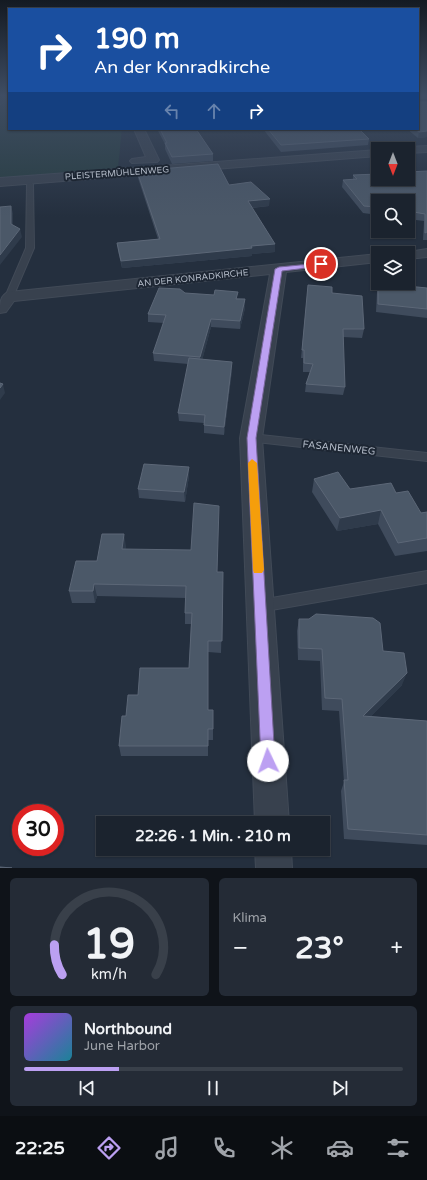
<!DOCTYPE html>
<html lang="de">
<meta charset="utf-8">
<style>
:root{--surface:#1b232e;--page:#242b36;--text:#f1f3f6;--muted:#a0a4aa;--line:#39404a;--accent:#bca0f2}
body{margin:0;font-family:"Varela Round",sans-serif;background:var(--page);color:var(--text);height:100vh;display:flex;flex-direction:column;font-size:15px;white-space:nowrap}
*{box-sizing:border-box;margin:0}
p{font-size:13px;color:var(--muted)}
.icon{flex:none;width:22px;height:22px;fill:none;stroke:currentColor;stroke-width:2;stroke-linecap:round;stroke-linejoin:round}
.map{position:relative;height:868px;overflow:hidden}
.side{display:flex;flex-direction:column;gap:10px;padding:10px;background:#0f1319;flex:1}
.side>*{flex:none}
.hud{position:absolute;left:8px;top:8px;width:411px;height:122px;border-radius:0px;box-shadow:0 1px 3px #0004,0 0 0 1px var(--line);background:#1a4fa0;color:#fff;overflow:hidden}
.needle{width:26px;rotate:180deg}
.fabs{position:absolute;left:371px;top:142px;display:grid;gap:8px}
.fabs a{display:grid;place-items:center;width:44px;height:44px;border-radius:0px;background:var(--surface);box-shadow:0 1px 3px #0004,0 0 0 1px var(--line);font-size:20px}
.speed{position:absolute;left:12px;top:804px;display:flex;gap:8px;font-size:20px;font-weight:700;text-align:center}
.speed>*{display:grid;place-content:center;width:52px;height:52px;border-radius:50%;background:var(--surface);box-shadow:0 1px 3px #0004,0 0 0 1px var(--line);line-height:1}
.speed .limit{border:6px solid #d22;background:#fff;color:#111}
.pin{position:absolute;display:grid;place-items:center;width:34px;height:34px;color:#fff;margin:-17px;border:2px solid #fff;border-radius:50%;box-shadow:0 1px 4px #0007}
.me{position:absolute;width:44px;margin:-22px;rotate:357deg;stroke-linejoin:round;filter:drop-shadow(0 0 3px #0008)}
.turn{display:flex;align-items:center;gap:14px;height:84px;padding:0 20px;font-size:18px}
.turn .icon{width:52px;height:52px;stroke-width:2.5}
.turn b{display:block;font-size:28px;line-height:34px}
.lanes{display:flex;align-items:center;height:38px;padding:0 20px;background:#0003;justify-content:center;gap:20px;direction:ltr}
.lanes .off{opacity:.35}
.big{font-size:30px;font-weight:700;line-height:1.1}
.side .card{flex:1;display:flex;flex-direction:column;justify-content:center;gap:6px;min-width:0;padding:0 14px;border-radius:6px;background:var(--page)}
.side .dial{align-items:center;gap:0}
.dial svg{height:104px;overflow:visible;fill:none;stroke:var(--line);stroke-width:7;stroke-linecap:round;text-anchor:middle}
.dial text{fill:var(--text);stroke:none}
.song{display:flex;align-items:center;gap:12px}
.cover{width:48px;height:48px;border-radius:6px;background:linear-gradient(135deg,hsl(280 70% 55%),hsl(190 70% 35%))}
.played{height:4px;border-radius:2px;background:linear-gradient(90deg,var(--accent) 25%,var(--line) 25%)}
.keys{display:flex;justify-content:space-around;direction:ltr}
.heat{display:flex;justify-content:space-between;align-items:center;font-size:22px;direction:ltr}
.side .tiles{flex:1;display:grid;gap:10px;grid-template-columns:1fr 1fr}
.card:last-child{grid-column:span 2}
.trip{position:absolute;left:96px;top:816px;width:234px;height:40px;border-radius:0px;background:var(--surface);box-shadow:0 1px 3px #0004,0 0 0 1px var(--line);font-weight:700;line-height:40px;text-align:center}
.dock{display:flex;height:64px;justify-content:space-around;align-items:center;background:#0b0e12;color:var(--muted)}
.dock .icon{width:28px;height:28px}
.dock .selected{color:var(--accent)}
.dock b{font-size:18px;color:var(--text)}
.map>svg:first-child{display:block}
</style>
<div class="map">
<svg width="427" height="868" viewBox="0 0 427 868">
<rect width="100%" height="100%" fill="#242f3e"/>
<path fill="#263c3f" d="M 0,95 L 9,95 L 9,129 L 122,129 L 118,168 L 0,178 Z"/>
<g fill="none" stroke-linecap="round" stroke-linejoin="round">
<defs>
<path id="lane" d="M 30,182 L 33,184 L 34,248 L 13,297 L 9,300 L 5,297 L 26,248 L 27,184 Z
M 251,434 L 427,453 L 427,461 L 247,441 L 245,438 Z
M 427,571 L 427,583 L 260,612 L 255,610 L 253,606 L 255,602 L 260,600 Z"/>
<path id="street" d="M 134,129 L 144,129 L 159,160 L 157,162 L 132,163 L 130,161 L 132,159 L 146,157 Z
M 427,146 L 427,152 L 408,153 L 408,149 L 403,149 L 408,147 Z
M 378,150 L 378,156 L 0,186 L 0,178 Z
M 427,249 L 427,257 L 408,259 L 408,253 L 402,253 Z
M 378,254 L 378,262 L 286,272 L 262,438 L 289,823 L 255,823 L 240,438 L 270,274 L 14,301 L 6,312 L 0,313 C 0,303 0,295 9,292 Z
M 255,849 L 291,849 L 292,868 L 256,868 Z"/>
</defs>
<use href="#lane" stroke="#414a57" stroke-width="2"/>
<use href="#street" stroke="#414a57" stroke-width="2"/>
<path stroke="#3f5557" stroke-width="1" stroke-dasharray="1.5 1.5" stroke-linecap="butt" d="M 0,105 L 9,98"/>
<use href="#lane" fill="#38414e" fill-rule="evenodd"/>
<use href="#street" fill="#38414e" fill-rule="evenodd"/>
</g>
<path fill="#3f4b5c" d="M 418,95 L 427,95 L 427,99 L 418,99 Z
M 427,102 L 427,137 L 418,138 L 407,129 L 418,129 Z
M 157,129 L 196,129 L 213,154 L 213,161 L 172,164 L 165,149 L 165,144 Z
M 263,129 L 317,129 L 322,131 L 360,130 L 369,139 L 368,145 L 281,152 Z
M 137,171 L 229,185 L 269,206 L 252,208 L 275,252 L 252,254 L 252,256 L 122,268 L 118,251 L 117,243 L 158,239 L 138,178 Z
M 427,171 L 427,240 L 423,240 L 424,221 L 408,219 L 408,201 L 378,201 L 378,215 L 363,213 L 342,187 L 343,180 L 353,180 L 353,175 Z
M 378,283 L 427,288 L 427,318 L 376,312 L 377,292 Z
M 308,285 L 332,293 L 364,329 L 362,338 L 343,337 L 345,387 L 343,395 L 305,392 L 306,384 L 310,372 L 303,372 L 303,358 L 301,358 Z
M 185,293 L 245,299 L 245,308 L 240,329 L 211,327 L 202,360 L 232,370 L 224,435 L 204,433 L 204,423 L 179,421 L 178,413 L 188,364 L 154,361 L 153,353 L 164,323 L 148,322 L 148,314 Z
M 189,467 L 189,476 L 185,502 L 139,498 L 138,489 Z
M 314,479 L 350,489 L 396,493 L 421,513 L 427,512 L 427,551 L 395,556 L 378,524 L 337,531 L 312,492 Z
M 126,546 L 125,549 L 217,572 L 223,572 L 221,653 L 208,652 L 208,710 L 213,710 L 213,740 L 208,740 L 208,756 L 121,756 L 119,746 L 126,716 L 138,695 L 189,668 L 191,624 L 185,624 L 185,613 L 186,598 L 97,596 L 95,603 L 72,603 L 69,591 L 97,561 Z
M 299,619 L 383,651 L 402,685 L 371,716 L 427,721 L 427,845 L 344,839 L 341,791 L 344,782 L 339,711 L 322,710 L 320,661 L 298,660 L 297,631 Z"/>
<path fill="#2f3b4b" d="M 354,129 L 372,129 L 354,130 Z
M 427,131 L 427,137 L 418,138 L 419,132 Z
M 270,199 L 269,206 L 248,208 L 248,201 Z
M 11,206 L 13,213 L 13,231 L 11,224 Z
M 20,229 L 22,237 L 0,265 L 0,255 Z
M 275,244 L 275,252 L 252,254 L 252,256 L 122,268 L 121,261 Z
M 245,299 L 245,308 L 240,329 L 240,321 Z
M 211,319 L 211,327 L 201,365 L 200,357 Z
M 232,362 L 232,370 L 224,435 L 224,427 Z
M 3,384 L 5,393 L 0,400 L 0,388 Z
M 189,467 L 189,476 L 185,502 L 184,492 Z
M 381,510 L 378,524 L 337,531 L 340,518 Z
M 124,534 L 126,546 L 124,561 L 122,549 Z
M 94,584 L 97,596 L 95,603 L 93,591 Z
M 407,673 L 402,685 L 360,727 L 363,716 Z"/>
<path fill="#4b5868" stroke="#5c6777" d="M 418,102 L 427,102 L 427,131 L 419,132 L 415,129 L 418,129 Z
M 160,129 L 196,129 L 213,154 L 172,157 L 165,143 L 167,143 Z
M 268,129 L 317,129 L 322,131 L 325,129 L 359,129 L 369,139 L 281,145 Z
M 218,164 L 229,185 L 251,182 L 270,199 L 248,201 L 275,244 L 251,246 L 252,248 L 121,261 L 117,243 L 160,239 L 137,171 Z
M 427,171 L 427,232 L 425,233 L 425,214 L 408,211 L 408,201 L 378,201 L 378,207 L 364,206 L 343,180 L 357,179 L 353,175 L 378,174 L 378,179 L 408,179 L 408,172 Z
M 11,206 L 11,224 L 20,229 L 0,255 L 0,207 Z
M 378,283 L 427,288 L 427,309 L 378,304 Z
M 308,285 L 332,287 L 332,293 L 362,296 L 364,329 L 343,329 L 345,387 L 306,384 L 313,364 L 304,363 L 304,350 L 302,350 Z
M 159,288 L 180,289 L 185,293 L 214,295 L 215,290 L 238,292 L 236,299 L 245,299 L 240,321 L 211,319 L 200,357 L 153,353 L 166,315 L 148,314 Z
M 189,358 L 232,362 L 224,427 L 204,425 L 205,415 L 178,413 Z
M 0,383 L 3,384 L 0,388 Z
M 144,464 L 189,467 L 184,492 L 138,489 Z
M 338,472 L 350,489 L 391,483 L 396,493 L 408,491 L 421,513 L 427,512 L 427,538 L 398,543 L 381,510 L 340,518 L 314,479 Z
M 194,503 L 219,506 L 217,572 L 223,572 L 222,641 L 208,641 L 208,710 L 213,710 L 213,729 L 208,729 L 208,746 L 119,746 L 122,716 L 126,716 L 128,695 L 138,695 L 140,668 L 189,668 L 192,613 L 185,613 L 186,586 L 94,584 L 93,591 L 69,591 L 76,561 L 97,561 L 102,534 L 124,534 L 122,549 L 191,550 Z
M 316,614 L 373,618 L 380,623 L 383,651 L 404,653 L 407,673 L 363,716 L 427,721 L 427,835 L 348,829 L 344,780 L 348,780 L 342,699 L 325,698 L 322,649 L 299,648 L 299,619 L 309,619 Z
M 0,867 L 12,868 L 0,868 Z"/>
<linearGradient id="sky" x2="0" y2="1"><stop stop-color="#141a22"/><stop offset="0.44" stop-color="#3f4d63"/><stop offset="1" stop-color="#3f4d63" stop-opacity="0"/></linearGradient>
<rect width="427" height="217" fill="url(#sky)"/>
<path fill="#bca0f2" stroke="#7a689d" d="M 321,263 L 324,263 L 324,266 L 282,271 L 256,438 L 275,761 L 273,766 L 268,768 L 263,766 L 261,761 L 247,438 L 275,269 L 279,267 Z"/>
<path fill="#f59e0b" d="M 252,459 L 257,463 L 264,570 L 262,573 L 254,573 L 253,570 L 248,463 Z"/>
<g text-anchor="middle" stroke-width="4" stroke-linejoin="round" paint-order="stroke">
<g font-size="9" fill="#b4bcc9" stroke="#1d2633">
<text transform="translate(117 173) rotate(-4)" y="3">PLEISTERMÜHLENWEG</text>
<text transform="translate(193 278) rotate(-6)" y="3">AN DER KONRADKIRCHE</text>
</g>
<g font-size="10" fill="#b4bcc9" stroke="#1d2633">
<text transform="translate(339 447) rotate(6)" y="4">FASANENWEG</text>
</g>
</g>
</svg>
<div class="fabs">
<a><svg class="needle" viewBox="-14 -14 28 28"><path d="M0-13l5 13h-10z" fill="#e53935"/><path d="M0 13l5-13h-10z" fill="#a0a4aa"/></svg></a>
<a><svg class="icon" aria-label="search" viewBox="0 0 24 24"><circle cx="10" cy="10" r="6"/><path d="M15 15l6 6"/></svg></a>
<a><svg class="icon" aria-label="layers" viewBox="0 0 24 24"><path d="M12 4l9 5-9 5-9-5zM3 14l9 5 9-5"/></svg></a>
</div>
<div class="speed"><div class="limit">30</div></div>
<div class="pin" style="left:321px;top:264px;background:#d93025"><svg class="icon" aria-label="arrive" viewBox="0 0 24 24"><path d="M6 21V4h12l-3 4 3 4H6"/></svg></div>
<svg class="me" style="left:268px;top:761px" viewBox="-20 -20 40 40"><circle r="19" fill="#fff"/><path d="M0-13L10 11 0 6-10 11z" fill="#bca0f2"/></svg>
<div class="trip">22:26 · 1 Min. · 210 m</div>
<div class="hud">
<div class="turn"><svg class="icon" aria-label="right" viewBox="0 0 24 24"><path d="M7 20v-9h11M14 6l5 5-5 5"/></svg><div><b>190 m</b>An der Konradkirche</div></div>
<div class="lanes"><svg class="icon off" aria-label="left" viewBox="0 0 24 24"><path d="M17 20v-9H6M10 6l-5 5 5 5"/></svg><svg class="icon off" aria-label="ahead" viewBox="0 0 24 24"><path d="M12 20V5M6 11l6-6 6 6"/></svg><svg class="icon" aria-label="right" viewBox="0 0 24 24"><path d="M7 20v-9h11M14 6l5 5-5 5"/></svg></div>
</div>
</div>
<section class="side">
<div class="tiles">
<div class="card dial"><svg viewBox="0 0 100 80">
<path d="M14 69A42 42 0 1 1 86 69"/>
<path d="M14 69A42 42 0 0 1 8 46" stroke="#bca0f2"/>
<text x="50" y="56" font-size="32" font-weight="700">19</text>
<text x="50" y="72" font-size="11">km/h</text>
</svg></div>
<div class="card"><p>Klima</p>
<div class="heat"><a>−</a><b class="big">23°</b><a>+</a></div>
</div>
<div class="card">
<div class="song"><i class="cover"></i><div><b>Northbound</b><p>June Harbor</p></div></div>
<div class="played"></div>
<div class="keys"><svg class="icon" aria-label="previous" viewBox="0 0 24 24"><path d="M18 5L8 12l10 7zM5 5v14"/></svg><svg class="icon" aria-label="pause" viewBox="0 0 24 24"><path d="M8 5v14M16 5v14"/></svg><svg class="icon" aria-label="next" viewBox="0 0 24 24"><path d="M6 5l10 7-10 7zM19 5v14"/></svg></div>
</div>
</div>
</section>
<nav class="dock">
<b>22:25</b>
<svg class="icon selected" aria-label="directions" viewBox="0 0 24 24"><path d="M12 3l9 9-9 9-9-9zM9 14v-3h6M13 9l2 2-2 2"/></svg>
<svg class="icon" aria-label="music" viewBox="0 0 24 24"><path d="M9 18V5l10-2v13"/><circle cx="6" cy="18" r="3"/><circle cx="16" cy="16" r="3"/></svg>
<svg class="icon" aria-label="phone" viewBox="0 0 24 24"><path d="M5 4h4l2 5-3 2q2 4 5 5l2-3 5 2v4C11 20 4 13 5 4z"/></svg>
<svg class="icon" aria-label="climate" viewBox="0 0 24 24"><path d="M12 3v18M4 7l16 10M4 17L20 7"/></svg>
<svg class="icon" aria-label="car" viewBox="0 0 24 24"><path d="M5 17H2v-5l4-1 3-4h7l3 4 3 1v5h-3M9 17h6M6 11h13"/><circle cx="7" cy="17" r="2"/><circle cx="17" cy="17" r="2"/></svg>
<svg class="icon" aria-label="filters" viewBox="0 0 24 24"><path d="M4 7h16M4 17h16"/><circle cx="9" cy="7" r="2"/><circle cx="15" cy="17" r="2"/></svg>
</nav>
